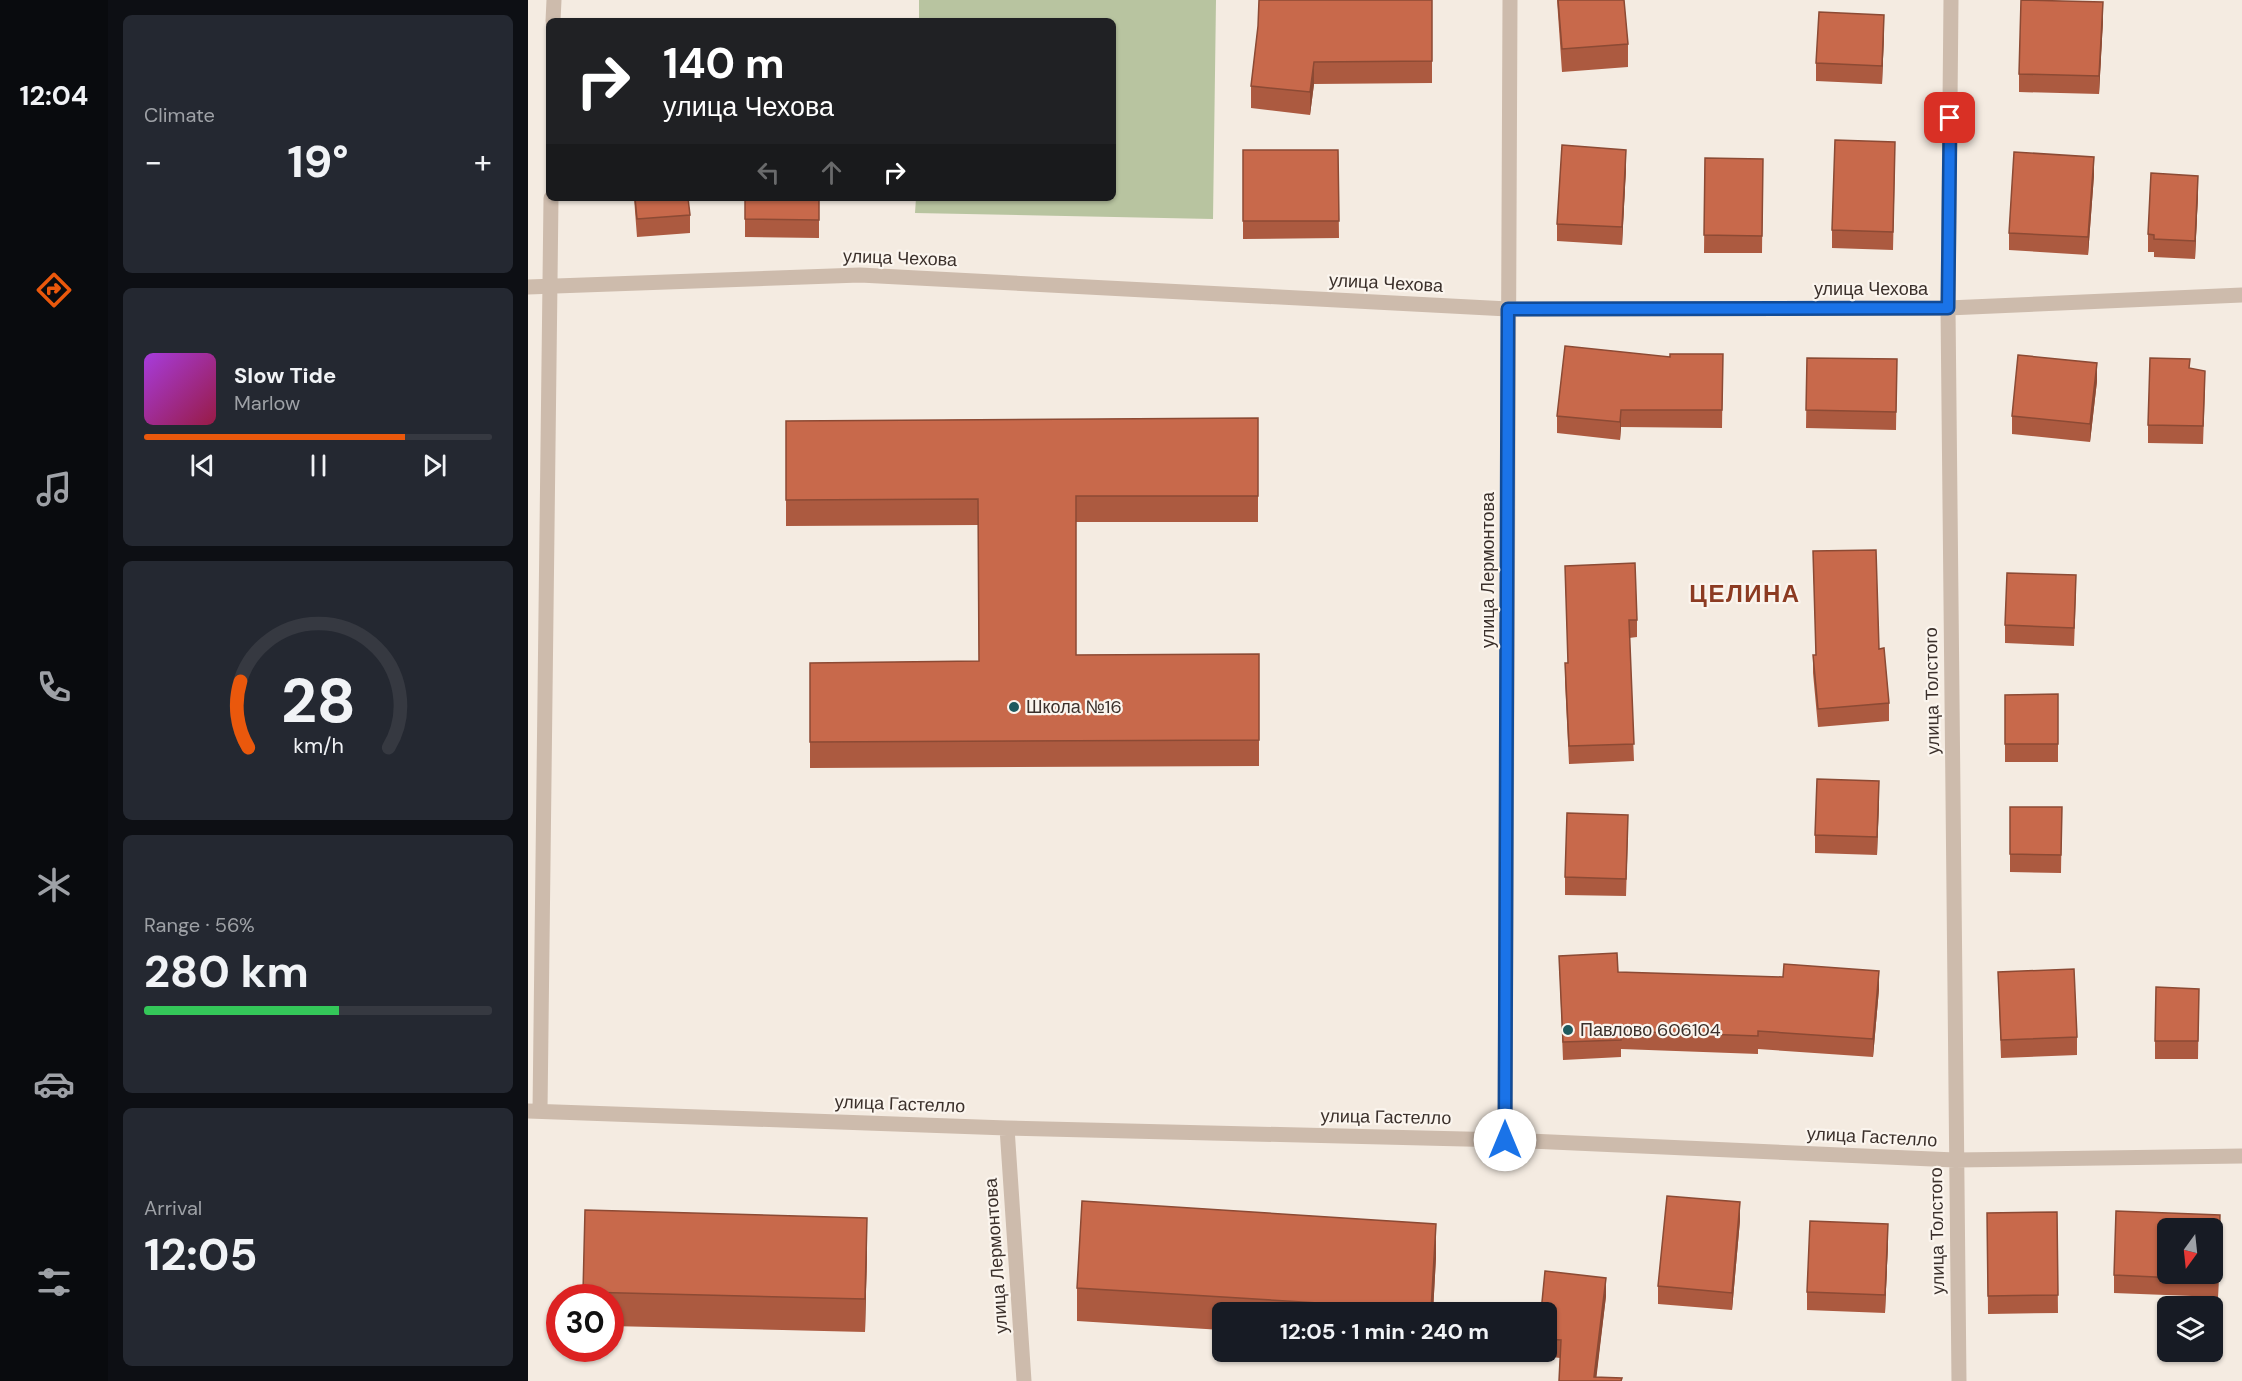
<!DOCTYPE html>
<meta charset="utf-8">
<style>
:root{--surface:#171b24;--page:#242831;--text:#f1f3f6;--muted:#9ea1a6;--line:#363941;--accent:#ea580c}
body{margin:0;font-family:"DM Sans",sans-serif;background:var(--page);color:var(--text);height:100vh;display:flex;flex-direction:column;font-size:22px;white-space:nowrap}
*{box-sizing:border-box;margin:0}
p{font-size:20px;color:var(--muted)}
.icon{flex:none;width:33px;height:33px;fill:none;stroke:currentColor;stroke-width:2;stroke-linecap:round;stroke-linejoin:round}
.map{position:relative;flex:1;overflow:hidden}
.side{display:flex;flex-direction:column;gap:15px;padding:15px;background:#0d0f14;width:420px}
.side>*{flex:none}
.top-card{position:absolute;left:18px;top:18px;width:570px;height:183px;border-radius:9px;box-shadow:0 2px 4px #0004;background:#202124;color:#fff;overflow:hidden}
.needle{width:39px;rotate:195deg}
.fabs{position:absolute;left:1629px;top:1218px;display:grid;gap:12px}
.fabs a{display:grid;place-items:center;width:66px;height:66px;border-radius:9px;background:var(--surface);box-shadow:0 2px 4px #0004;font-size:30px}
.speed{position:absolute;left:18px;top:1284px;display:flex;gap:12px;font-size:30px;font-weight:700;text-align:center}
.speed>*{display:grid;place-content:center;width:78px;height:78px;border-radius:50%;background:var(--surface);box-shadow:0 2px 4px #0004;line-height:1}
.speed .limit{border:9px solid #d22;background:#fff;color:#111}
.pin{position:absolute;display:grid;place-items:center;width:51px;height:51px;color:#fff;margin:-26px;border-radius:12px;box-shadow:0 3px 9px #0006}
.me{position:absolute;width:66px;margin:-33px;rotate:0deg;stroke-linejoin:round;filter:drop-shadow(0 0 4px #0008)}
.turn{display:flex;align-items:center;gap:21px;height:126px;padding:0 18px;font-size:27px}
.turn .icon{width:78px;height:78px;stroke-width:2.5}
.turn b{display:block;font-size:42px;line-height:51px}
.lanes{display:flex;align-items:center;height:57px;padding:0 18px;background:#0003;justify-content:center;gap:30px;direction:ltr}
.lanes .off{opacity:.35}
.big{font-size:45px;font-weight:700;line-height:1.1}
.side .tile{flex:1;display:flex;flex-direction:column;justify-content:center;gap:9px;min-width:0;padding:0 21px;border-radius:9px;background:var(--page)}
.side .dial{align-items:center;gap:0}
.dial svg{height:156px;overflow:visible;fill:none;stroke:var(--line);stroke-width:7;stroke-linecap:round;text-anchor:middle}
.dial text{fill:var(--text);stroke:none}
.song{display:flex;align-items:center;gap:18px}
.cover{width:72px;height:72px;border-radius:9px;background:linear-gradient(135deg,hsl(280 70% 55%),hsl(340 70% 35%))}
.played{height:6px;border-radius:3px;background:linear-gradient(90deg,var(--accent) 75%,var(--line) 75%)}
.keys{display:flex;justify-content:space-around;direction:ltr}
.heat{display:flex;justify-content:space-between;align-items:center;font-size:33px;direction:ltr}
.charge{height:9px;border-radius:4px;background:linear-gradient(90deg,#34c759 56%,var(--line) 0)}
.trip{position:absolute;left:684px;top:1302px;width:345px;height:60px;border-radius:9px;background:var(--surface);box-shadow:0 2px 4px #0004;font-weight:700;line-height:60px;text-align:center}
main{display:flex;flex:1;min-height:0}
.tab-bar{display:flex;flex-direction:column;width:108px;justify-content:space-around;align-items:center;background:#090b0e;color:var(--muted)}
.tab-bar .icon{width:42px;height:42px}
.tab-bar .on{color:var(--accent)}
.tab-bar b{font-size:27px;color:var(--text)}
.map>svg:first-child{display:block}
</style>
<main>
<nav class="tab-bar">
<b>12:04</b>
<svg class="icon on" aria-label="directions" viewBox="0 0 24 24"><path d="M12 3l9 9-9 9-9-9zM9 14v-3h6M13 9l2 2-2 2"/></svg>
<svg class="icon" aria-label="music" viewBox="0 0 24 24"><path d="M9 18V5l10-2v13"/><circle cx="6" cy="18" r="3"/><circle cx="16" cy="16" r="3"/></svg>
<svg class="icon" aria-label="phone" viewBox="0 0 24 24"><path d="M5 4h4l2 5-3 2q2 4 5 5l2-3 5 2v4C11 20 4 13 5 4z"/></svg>
<svg class="icon" aria-label="climate" viewBox="0 0 24 24"><path d="M12 3v18M4 7l16 10M4 17L20 7"/></svg>
<svg class="icon" aria-label="car" viewBox="0 0 24 24"><path d="M5 17H2v-5l4-1 3-4h7l3 4 3 1v5h-3M9 17h6M6 11h13"/><circle cx="7" cy="17" r="2"/><circle cx="17" cy="17" r="2"/></svg>
<svg class="icon" aria-label="filters" viewBox="0 0 24 24"><path d="M4 7h16M4 17h16"/><circle cx="9" cy="7" r="2"/><circle cx="15" cy="17" r="2"/></svg>
</nav>
<section class="side">
<div class="tile"><p>Climate</p>
<div class="heat"><a>−</a><b class="big">19°</b><a>+</a></div>
</div>
<div class="tile">
<div class="song"><i class="cover"></i><div><b>Slow Tide</b><p>Marlow</p></div></div>
<div class="played"></div>
<div class="keys"><svg class="icon" aria-label="previous" viewBox="0 0 24 24"><path d="M18 5L8 12l10 7zM5 5v14"/></svg><svg class="icon" aria-label="pause" viewBox="0 0 24 24"><path d="M8 5v14M16 5v14"/></svg><svg class="icon" aria-label="next" viewBox="0 0 24 24"><path d="M6 5l10 7-10 7zM19 5v14"/></svg></div>
</div>
<div class="tile dial"><svg viewBox="0 0 100 80">
<path d="M14 69A42 42 0 1 1 86 69"/>
<path d="M14 69A42 42 0 0 1 10 35" stroke="#ea580c"/>
<text x="50" y="56" font-size="32" font-weight="700">28</text>
<text x="50" y="72" font-size="11">km/h</text>
</svg></div>
<div class="tile"><p>Range · 56%</p><b class="big">280 km</b><div class="charge"></div></div>
<div class="tile"><p>Arrival</p><b class="big">12:05</b></div>
</section>
<div class="map">
<svg width="1714" height="1381" viewBox="0 0 1714 1381">
<rect width="100%" height="100%" fill="#f4ebe1"/>
<path fill="#b8c4a0" d="M 391,0 L 688,0 L 685,219 L 387,213 L 388,198 L 585,198 L 585,21 L 391,21 Z"/>
<g fill="none" stroke-linecap="round" stroke-linejoin="round">
<path stroke="#cdbbac" stroke-width="15" d="M 1423,0 L 1420,308 L 1431,1381
M 25,21 L 26,0
M 0,287 L 332,275 L 980,309 L 1420,308 L 1714,295
M 0,1111 L 479,1128 L 977,1140 L 1427,1160 L 1714,1156
M 12,1111 L 23,198
M 479,1128 L 496,1381
M 977,1140 L 982,0"/>
</g>
<path fill="#ac5a40" d="M 904,0 L 904,83 L 786,84 L 782,115 L 723,108 L 723,86 L 730,26 Z
M 1029,0 L 1096,0 L 1100,44 L 1100,67 L 1034,72 Z
M 1575,20 L 1571,94 L 1491,92 L 1491,74 Z
M 1356,33 L 1354,84 L 1288,81 L 1288,63 Z
M 715,150 L 810,150 L 811,238 L 715,239 Z
M 1177,158 L 1235,159 L 1234,253 L 1176,253 Z
M 1367,160 L 1365,250 L 1304,248 L 1304,230 Z
M 1098,168 L 1094,245 L 1029,241 L 1029,224 Z
M 1566,175 L 1560,255 L 1481,250 L 1481,233 Z
M 1670,194 L 1667,259 L 1626,257 L 1626,252 L 1620,252 L 1620,234 Z
M 106,198 L 160,198 L 162,215 L 162,233 L 109,237 Z
M 217,198 L 291,198 L 291,238 L 217,237 Z
M 1195,354 L 1194,428 L 1093,427 L 1092,440 L 1029,433 L 1029,416 L 1142,357 Z
M 1279,358 L 1369,359 L 1368,430 L 1278,428 Z
M 1662,369 L 1677,388 L 1675,444 L 1620,443 L 1620,425 Z
M 1569,381 L 1562,442 L 1484,434 L 1484,416 Z
M 730,418 L 730,522 L 548,522 L 548,655 L 731,654 L 731,766 L 282,768 L 282,663 L 451,661 L 450,525 L 258,526 L 258,421 Z
M 1285,551 L 1351,649 L 1361,703 L 1361,721 L 1290,727 L 1285,673 L 1285,655 L 1288,655 Z
M 1037,566 L 1109,620 L 1109,637 L 1101,638 L 1106,761 L 1041,764 L 1037,681 L 1037,663 L 1040,663 Z
M 1548,593 L 1546,646 L 1477,643 L 1477,625 Z
M 1530,694 L 1530,762 L 1477,762 L 1477,695 Z
M 1351,799 L 1349,855 L 1287,853 L 1287,835 Z
M 1482,807 L 1534,807 L 1533,873 L 1482,872 Z
M 1100,833 L 1098,896 L 1037,895 L 1037,877 Z
M 1031,956 L 1090,972 L 1351,989 L 1345,1057 L 1230,1049 L 1230,1054 L 1093,1049 L 1093,1057 L 1035,1060 Z
M 1470,972 L 1549,1037 L 1549,1055 L 1473,1058 Z
M 1671,989 L 1670,1059 L 1627,1059 L 1627,1041 Z
M 1529,1212 L 1530,1313 L 1460,1314 L 1459,1213 Z
M 1212,1220 L 1204,1310 L 1130,1304 L 1130,1286 Z
M 1692,1233 L 1690,1297 L 1586,1293 L 1586,1275 Z
M 1360,1242 L 1357,1313 L 1279,1310 L 1279,1292 Z
M 339,1251 L 337,1332 L 82,1326 L 82,1298 L 55,1298 L 55,1292 Z
M 908,1257 L 905,1312 L 694,1312 L 694,1330 L 549,1321 L 549,1288 Z
M 1078,1296 L 1068,1377 L 1031,1381 L 1032,1358 L 1010,1355 L 1010,1352 L 1018,1352 L 1018,1312 Z"/>
<path fill="#8c4a34" d="M 1575,2 L 1575,20 L 1571,94 L 1571,76 Z
M 1356,15 L 1356,33 L 1354,84 L 1354,66 Z
M 786,62 L 786,84 L 782,115 L 782,92 Z
M 1098,150 L 1098,168 L 1094,245 L 1094,227 Z
M 1566,157 L 1566,175 L 1560,255 L 1560,237 Z
M 1670,176 L 1670,194 L 1667,259 L 1667,241 Z
M 1569,363 L 1569,381 L 1562,442 L 1562,424 Z
M 1093,410 L 1093,427 L 1092,440 L 1092,422 Z
M 1351,781 L 1351,799 L 1349,855 L 1349,837 Z
M 1351,971 L 1351,989 L 1345,1057 L 1345,1039 Z
M 1212,1202 L 1212,1220 L 1204,1310 L 1204,1293 Z
M 1692,1215 L 1692,1233 L 1690,1297 L 1690,1280 Z
M 339,1218 L 339,1251 L 337,1332 L 337,1299 Z
M 908,1224 L 908,1257 L 905,1312 L 903,1312 Z
M 1360,1224 L 1360,1242 L 1357,1313 L 1357,1295 Z
M 1078,1278 L 1078,1296 L 1068,1381 L 1066,1377 Z"/>
<path fill="#c8694b" stroke="#8c4a34" stroke-width="1.5" fill-rule="evenodd" d="M 731,0 L 904,0 L 904,61 L 786,62 L 782,92 L 723,86 L 730,26 Z
M 1030,0 L 1096,0 L 1100,44 L 1034,49 Z
M 1493,0 L 1575,2 L 1571,76 L 1491,74 Z
M 1291,12 L 1356,15 L 1354,66 L 1288,63 Z
M 1307,140 L 1367,142 L 1365,232 L 1304,230 Z
M 1034,145 L 1098,150 L 1094,227 L 1029,224 Z
M 715,150 L 810,150 L 811,221 L 715,221 Z
M 1486,152 L 1566,157 L 1560,237 L 1481,233 Z
M 1177,158 L 1235,159 L 1234,236 L 1176,235 Z
M 1623,173 L 1670,176 L 1667,241 L 1626,239 L 1626,235 L 1620,234 Z
M 107,198 L 160,198 L 162,215 L 109,219 Z
M 217,198 L 291,198 L 291,220 L 217,219 Z
M 1037,346 L 1142,357 L 1142,354 L 1195,354 L 1194,410 L 1093,410 L 1092,422 L 1029,416 Z
M 1490,355 L 1569,363 L 1562,424 L 1484,416 Z
M 1279,358 L 1369,359 L 1368,412 L 1278,410 Z
M 1622,358 L 1662,359 L 1661,368 L 1677,371 L 1675,426 L 1620,425 Z
M 730,418 L 730,496 L 548,496 L 548,655 L 731,654 L 731,740 L 282,742 L 282,663 L 451,661 L 450,499 L 258,500 L 258,421 Z
M 1348,550 L 1351,649 L 1356,648 L 1361,703 L 1290,709 L 1285,655 L 1288,655 L 1285,551 Z
M 1107,563 L 1109,620 L 1101,620 L 1106,744 L 1041,746 L 1037,663 L 1040,663 L 1037,566 Z
M 1479,573 L 1548,575 L 1546,628 L 1477,625 Z
M 1530,694 L 1530,744 L 1477,744 L 1477,695 Z
M 1289,779 L 1351,781 L 1349,837 L 1287,835 Z
M 1482,807 L 1534,807 L 1533,855 L 1482,854 Z
M 1039,813 L 1100,815 L 1098,879 L 1037,877 Z
M 1089,953 L 1090,972 L 1255,977 L 1256,964 L 1351,971 L 1345,1039 L 1230,1031 L 1230,1036 L 1093,1031 L 1093,1040 L 1035,1042 L 1031,956 Z
M 1546,969 L 1549,1037 L 1473,1040 L 1470,972 Z
M 1628,987 L 1671,989 L 1670,1041 L 1627,1041 Z
M 1139,1196 L 1212,1202 L 1204,1293 L 1130,1286 Z
M 554,1201 L 908,1224 L 903,1310 L 549,1288 Z
M 57,1210 L 339,1218 L 337,1299 L 55,1292 Z
M 1588,1211 L 1692,1215 L 1690,1280 L 1586,1275 ZM 1640,1228 L 1684,1228 L 1684,1274 L 1640,1274 Z
M 1529,1212 L 1530,1295 L 1460,1296 L 1459,1213 Z
M 1282,1221 L 1360,1224 L 1357,1295 L 1279,1292 Z
M 1017,1271 L 1078,1278 L 1066,1377 L 1094,1378 L 1093,1381 L 1031,1381 L 1033,1340 L 1018,1339 L 1018,1312 L 1013,1312 Z"/>
<g fill="none" stroke-linecap="round" stroke-linejoin="round">
<defs>
<path id="route" d="M 977,1140 L 980,309 L 1420,308 L 1422,118"/>
</defs>
<use href="#route" stroke="#114b97" stroke-width="15"/>
<use href="#route" stroke="#1a73e8" stroke-width="10"/>
</g>
<g fill="#1f5a5e" stroke="#fbf5ee" stroke-width="2">
<circle cx="486" cy="707" r="6"/>
<circle cx="1040" cy="1030" r="6"/>
</g>
<g text-anchor="middle" stroke-width="4.5" stroke-linejoin="round" paint-order="stroke">
<g font-size="18" fill="#3b302b" stroke="#fbf5ee">
<text transform="translate(372 258) rotate(2)" y="6">улица Чехова</text>
<text transform="translate(858 283) rotate(3)" y="6">улица Чехова</text>
<text x="1343" y="295">улица Чехова</text>
<text transform="translate(960 570) rotate(-90)" y="6">улица Лермонтова</text>
<text transform="translate(1404 691) rotate(-91)" y="6">улица Толстого</text>
<text transform="translate(372 1104) rotate(2)" y="6">улица Гастелло</text>
<text transform="translate(858 1117) rotate(1)" y="6">улица Гастелло</text>
<text transform="translate(1344 1137) rotate(3)" y="6">улица Гастелло</text>
<text transform="translate(1409 1231) rotate(-91)" y="6">улица Толстого</text>
<text transform="translate(468 1256) rotate(-94)" y="6">улица Лермонтова</text>
</g>
<g font-size="18" fill="#3b302b" stroke="#fbf5ee" text-anchor="start">
<text x="498" y="713">Школа №16</text>
<text x="1052" y="1036">Павлово 606104</text>
</g>
<g font-size="24" font-weight="bold" letter-spacing="1.5" fill="#8c3b22" stroke="#fbf5ee">
<text x="1217" y="602">ЦЕЛИНА</text>
</g>
</g>
</svg>
<div class="fabs">
<a><svg class="needle" viewBox="-14 -14 28 28"><path d="M0-13l5 13h-10z" fill="#e53935"/><path d="M0 13l5-13h-10z" fill="#9ea1a6"/></svg></a>
<a><svg class="icon" aria-label="layers" viewBox="0 0 24 24"><path d="M12 4l9 5-9 5-9-5zM3 14l9 5 9-5"/></svg></a>
</div>
<div class="speed"><div class="limit">30</div></div>
<div class="pin" style="left:1422px;top:118px;background:#d93025"><svg class="icon" aria-label="arrive" viewBox="0 0 24 24"><path d="M6 21V4h12l-3 4 3 4H6"/></svg></div>
<svg class="me" style="left:977px;top:1140px" viewBox="-20 -20 40 40"><circle r="19" fill="#fff"/><path d="M0-13L10 11 0 6-10 11z" fill="#1a73e8"/></svg>
<div class="trip">12:05 · 1 min · 240 m</div>
<div class="top-card">
<div class="turn"><svg class="icon" aria-label="right" viewBox="0 0 24 24"><path d="M7 20v-9h11M14 6l5 5-5 5"/></svg><div><b>140 m</b>улица Чехова</div></div>
<div class="lanes"><svg class="icon off" aria-label="left" viewBox="0 0 24 24"><path d="M17 20v-9H6M10 6l-5 5 5 5"/></svg><svg class="icon off" aria-label="ahead" viewBox="0 0 24 24"><path d="M12 20V5M6 11l6-6 6 6"/></svg><svg class="icon" aria-label="right" viewBox="0 0 24 24"><path d="M7 20v-9h11M14 6l5 5-5 5"/></svg></div>
</div>
</div>
</main>
